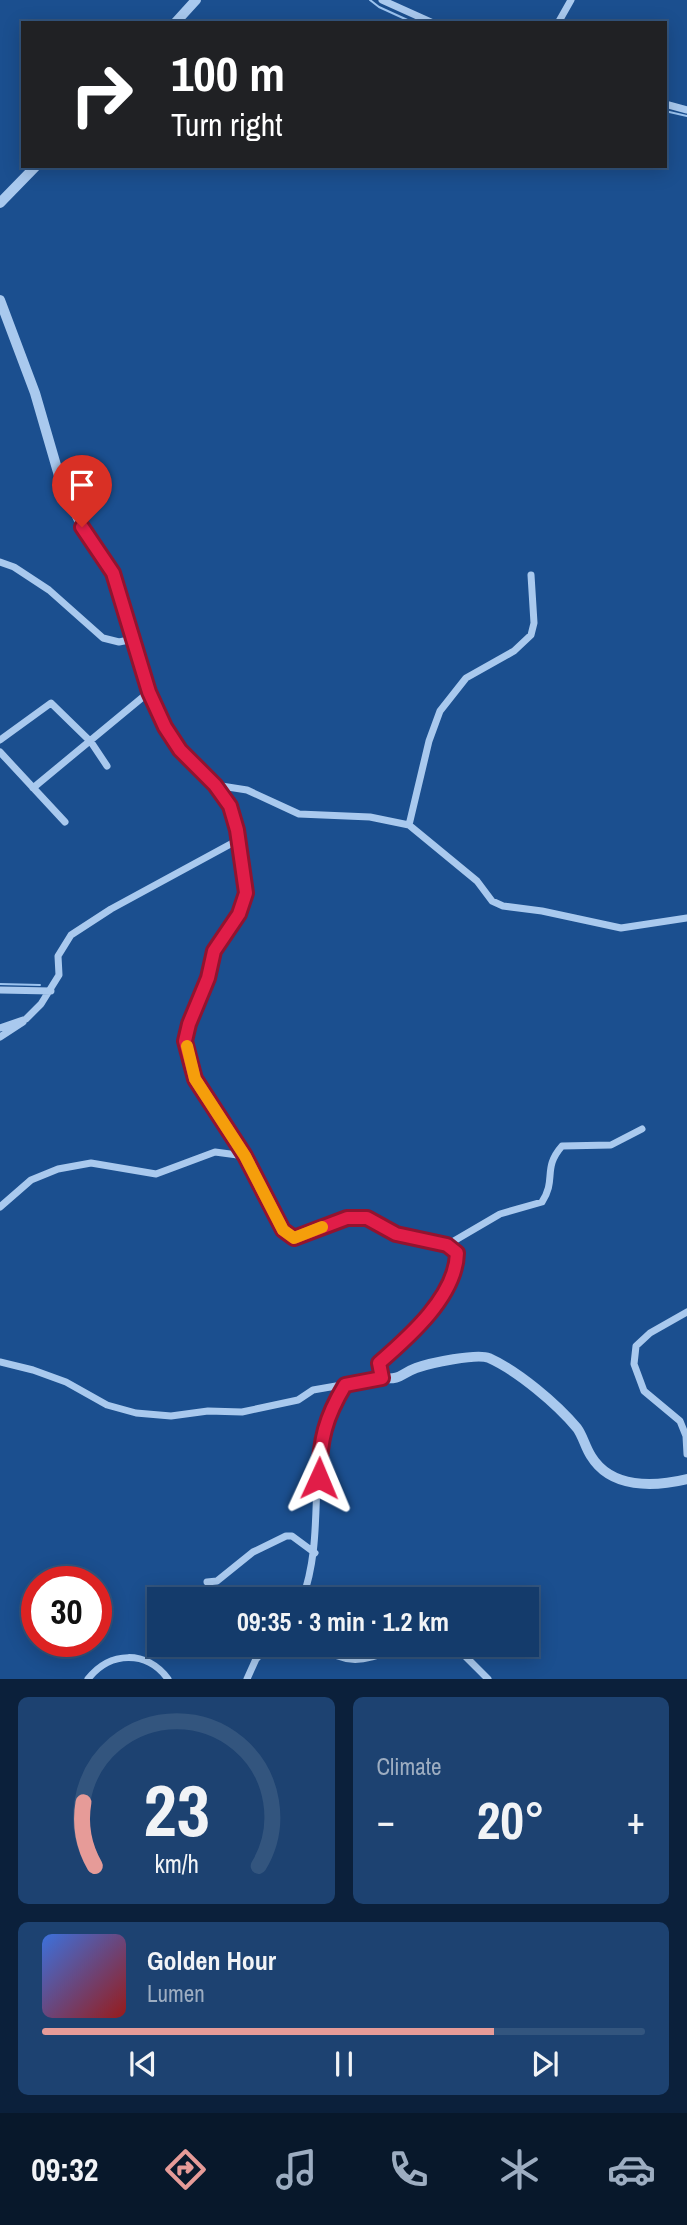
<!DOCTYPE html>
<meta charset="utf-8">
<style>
:root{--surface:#143b6b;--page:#1d4271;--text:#f1f3f6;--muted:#9dadc1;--line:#33557e;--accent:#e69b98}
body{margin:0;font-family:"Archivo Narrow",sans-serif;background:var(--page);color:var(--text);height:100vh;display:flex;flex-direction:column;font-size:26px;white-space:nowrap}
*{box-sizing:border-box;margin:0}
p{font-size:23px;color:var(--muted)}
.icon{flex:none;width:38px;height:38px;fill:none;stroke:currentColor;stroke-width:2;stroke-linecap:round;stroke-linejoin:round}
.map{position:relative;height:1679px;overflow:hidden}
.sheet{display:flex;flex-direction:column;gap:18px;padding:18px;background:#0b203b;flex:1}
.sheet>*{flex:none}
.banner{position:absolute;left:21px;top:21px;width:646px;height:147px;border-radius:0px;box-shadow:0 4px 18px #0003,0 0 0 2px var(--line);background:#202124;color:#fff;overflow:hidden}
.speed{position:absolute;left:21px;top:1566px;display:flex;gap:14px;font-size:35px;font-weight:700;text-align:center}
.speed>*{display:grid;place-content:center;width:91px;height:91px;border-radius:50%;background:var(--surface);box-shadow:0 4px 18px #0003,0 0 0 2px var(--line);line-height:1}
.speed .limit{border:10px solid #d22;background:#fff;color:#111}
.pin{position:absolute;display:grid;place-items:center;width:60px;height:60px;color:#fff;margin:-72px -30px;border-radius:50% 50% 50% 0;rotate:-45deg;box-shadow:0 0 7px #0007}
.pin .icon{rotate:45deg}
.me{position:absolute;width:77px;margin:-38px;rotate:1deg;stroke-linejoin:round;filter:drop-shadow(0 0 5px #0008)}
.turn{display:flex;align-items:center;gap:24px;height:147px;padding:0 35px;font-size:32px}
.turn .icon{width:91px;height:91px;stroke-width:2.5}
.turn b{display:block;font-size:49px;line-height:60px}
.big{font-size:52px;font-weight:800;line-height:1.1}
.sheet .card{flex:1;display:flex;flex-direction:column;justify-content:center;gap:10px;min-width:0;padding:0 24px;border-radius:10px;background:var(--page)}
.sheet .dial{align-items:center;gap:0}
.dial svg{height:182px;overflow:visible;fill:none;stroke:var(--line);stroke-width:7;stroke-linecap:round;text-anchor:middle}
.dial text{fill:var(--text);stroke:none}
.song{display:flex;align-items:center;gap:21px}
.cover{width:84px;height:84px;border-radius:10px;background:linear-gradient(135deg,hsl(220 70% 55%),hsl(0 70% 35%))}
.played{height:7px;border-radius:4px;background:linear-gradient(90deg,var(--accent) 75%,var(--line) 75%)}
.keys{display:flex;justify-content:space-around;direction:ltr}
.heat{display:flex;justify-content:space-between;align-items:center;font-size:38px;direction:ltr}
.sheet .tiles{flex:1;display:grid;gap:18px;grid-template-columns:1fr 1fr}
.card:last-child{grid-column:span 2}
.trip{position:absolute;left:147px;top:1587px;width:392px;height:70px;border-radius:0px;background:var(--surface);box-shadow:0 4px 18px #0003,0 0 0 2px var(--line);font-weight:800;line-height:70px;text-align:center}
.menu{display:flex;height:112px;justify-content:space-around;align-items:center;background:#08182b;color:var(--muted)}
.menu .icon{width:49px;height:49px}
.menu .selected{color:var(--accent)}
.menu b{font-size:32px;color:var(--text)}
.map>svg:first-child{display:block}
</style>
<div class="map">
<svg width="687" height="1679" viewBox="0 0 687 1679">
<rect width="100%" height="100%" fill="#1b4f8f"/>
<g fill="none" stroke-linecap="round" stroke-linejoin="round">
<path stroke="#9cc4f0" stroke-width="2" d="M 370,0 L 379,7 L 414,23
M 665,111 L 687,116
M 0,984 L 40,985"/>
<path stroke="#a9c9ee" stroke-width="7" d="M 382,0 L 433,23
M 558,23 L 571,0
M 665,104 L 687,110
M 0,562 L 14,567 L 49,590 L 103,638 L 119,642 L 134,639
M 0,740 L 51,703 L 91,742 L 107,766
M 0,752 L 65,822
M 215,785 L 247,790 L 299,814 L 370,817 L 409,825 L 477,881 L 492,901 L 503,906 L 542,911 L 621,928 L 687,918
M 33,788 L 149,692
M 409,825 L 429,741 L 440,711 L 466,678 L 514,651 L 531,635 L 534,623 L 531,575
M 0,990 L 51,991
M 0,1028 L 26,1019 L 41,1004 L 59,975 L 58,956 L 71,935 L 111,909 L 238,840
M 0,1037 L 23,1022
M 0,1207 L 31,1180 L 58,1169 L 91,1163 L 156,1174 L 215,1152 L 245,1156
M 447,1245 L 500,1214 L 542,1202 C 557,1179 542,1169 562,1146 L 611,1145 L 642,1129
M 687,1312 L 650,1333 L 636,1346 L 634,1364 L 644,1391 L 680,1421 L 686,1436 L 687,1454
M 0,1362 L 33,1370 L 66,1382 L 107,1405 L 136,1413 L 171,1416 L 208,1411 L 242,1412 L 298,1400 L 313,1390 L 382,1378
M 207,1582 L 217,1581 L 253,1552 L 286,1536 L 292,1536 L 315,1553
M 302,1600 C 321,1548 313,1498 320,1445 C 323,1424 335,1403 345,1385
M 319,1645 C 352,1671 372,1656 409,1645
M 443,1645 L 465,1656 L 488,1679
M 88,1679 C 110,1651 147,1650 168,1679
M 247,1679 L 256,1659 L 269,1645"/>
<path stroke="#a9c9ee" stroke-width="10" d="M 175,23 L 196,0
M 0,203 L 36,166
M 0,300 L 35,393 L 60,479 L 82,527 L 113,573 L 149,692 L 165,728 L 180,750 L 215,785 L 230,806 L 237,830 L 246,893 L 239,914 L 214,951 L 208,978 L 189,1024 L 185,1041 L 195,1078 L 245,1156 L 283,1230 L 294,1238 L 347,1218 L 367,1218 L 396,1234 L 447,1245 L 457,1253 C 456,1297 409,1337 379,1363 L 382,1378 C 402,1380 400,1374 416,1368 C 430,1363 477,1353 489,1358 C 518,1371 557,1404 577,1428 C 583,1436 585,1447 591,1456 C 611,1489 654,1487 687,1479"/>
</g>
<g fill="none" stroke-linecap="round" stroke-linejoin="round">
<defs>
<path id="route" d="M 82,527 L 113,573 L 149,692 L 165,727 L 180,750 L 215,785 L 230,806 L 237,830 L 246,893 L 239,914 L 214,951 L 208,978 L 189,1024 L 185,1041 L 195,1079 L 245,1156 L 283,1230 L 294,1238 L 347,1218 L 367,1218 L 396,1234 L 447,1245 L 457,1253 C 456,1296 409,1337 379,1363 L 382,1378 L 345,1385 C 325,1418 320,1440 319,1478"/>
</defs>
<use href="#route" stroke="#92132f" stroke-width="18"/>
<use href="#route" stroke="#e11d48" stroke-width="12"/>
<path stroke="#f59e0b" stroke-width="12" d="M 187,1046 L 195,1079 L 245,1156 L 283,1230 L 294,1238 L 322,1227"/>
</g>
</svg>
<div class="speed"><div class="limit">30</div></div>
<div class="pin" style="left:82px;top:527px;background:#d93025"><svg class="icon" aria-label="arrive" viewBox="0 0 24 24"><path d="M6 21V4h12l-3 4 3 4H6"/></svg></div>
<svg class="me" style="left:319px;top:1478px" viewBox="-20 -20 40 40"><path d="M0-17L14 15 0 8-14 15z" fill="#e11d48" stroke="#fff" stroke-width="4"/></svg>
<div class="trip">09:35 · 3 min · 1.2 km</div>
<div class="banner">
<div class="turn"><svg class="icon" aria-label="right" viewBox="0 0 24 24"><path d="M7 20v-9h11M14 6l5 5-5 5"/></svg><div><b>100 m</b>Turn right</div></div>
</div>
</div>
<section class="sheet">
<div class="tiles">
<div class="card dial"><svg viewBox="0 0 100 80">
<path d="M14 69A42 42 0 1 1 86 69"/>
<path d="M14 69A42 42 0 0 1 9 41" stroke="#e69b98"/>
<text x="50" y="56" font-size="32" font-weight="700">23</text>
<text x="50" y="72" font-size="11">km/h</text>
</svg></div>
<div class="card"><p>Climate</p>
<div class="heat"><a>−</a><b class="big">20°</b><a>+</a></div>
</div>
<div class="card">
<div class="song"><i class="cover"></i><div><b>Golden Hour</b><p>Lumen</p></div></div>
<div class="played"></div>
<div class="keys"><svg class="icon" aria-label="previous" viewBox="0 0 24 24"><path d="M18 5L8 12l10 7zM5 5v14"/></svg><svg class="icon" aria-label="pause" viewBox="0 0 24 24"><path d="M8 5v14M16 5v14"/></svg><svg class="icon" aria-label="next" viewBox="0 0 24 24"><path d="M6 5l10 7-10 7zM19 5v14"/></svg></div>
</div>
</div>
</section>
<nav class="menu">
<b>09:32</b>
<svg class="icon selected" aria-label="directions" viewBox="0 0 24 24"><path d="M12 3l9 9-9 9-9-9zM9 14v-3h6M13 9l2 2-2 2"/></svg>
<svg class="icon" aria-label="music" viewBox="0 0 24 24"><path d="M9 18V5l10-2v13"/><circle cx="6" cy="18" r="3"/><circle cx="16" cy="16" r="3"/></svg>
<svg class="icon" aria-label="phone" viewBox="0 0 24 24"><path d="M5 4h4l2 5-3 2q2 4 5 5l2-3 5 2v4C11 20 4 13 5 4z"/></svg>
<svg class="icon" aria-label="climate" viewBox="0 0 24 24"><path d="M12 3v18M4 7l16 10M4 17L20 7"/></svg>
<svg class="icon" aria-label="car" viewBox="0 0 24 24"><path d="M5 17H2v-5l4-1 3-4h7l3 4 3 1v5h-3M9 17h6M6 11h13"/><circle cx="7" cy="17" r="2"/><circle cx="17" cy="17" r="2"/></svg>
</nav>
